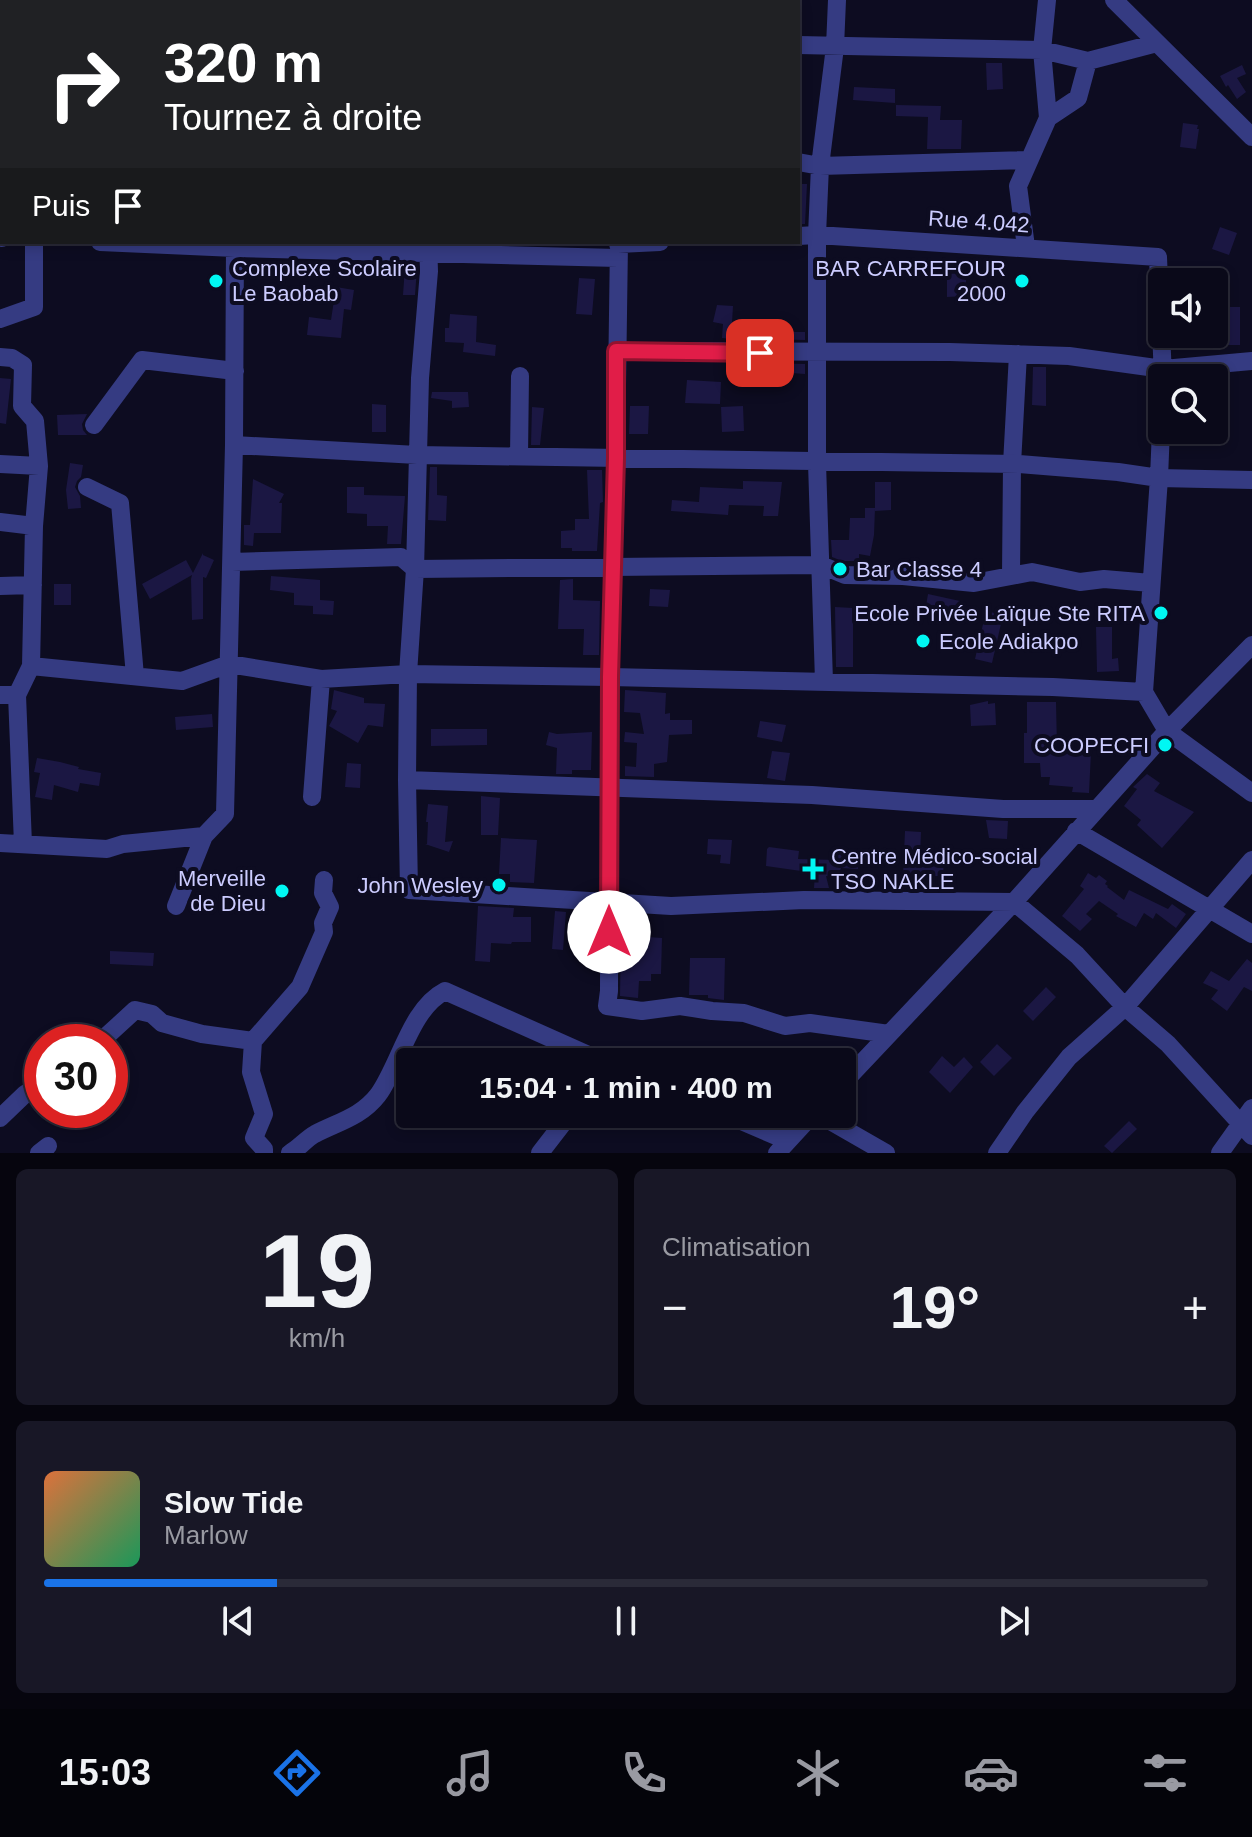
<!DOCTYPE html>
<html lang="fr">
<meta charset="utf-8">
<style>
:root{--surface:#0a0919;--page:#181726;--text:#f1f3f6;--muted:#999aa2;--line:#2a2a38;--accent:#1a73e8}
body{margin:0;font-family:Arial,sans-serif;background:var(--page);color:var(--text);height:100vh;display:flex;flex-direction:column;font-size:30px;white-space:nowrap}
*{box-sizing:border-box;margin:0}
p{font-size:26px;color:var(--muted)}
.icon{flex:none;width:44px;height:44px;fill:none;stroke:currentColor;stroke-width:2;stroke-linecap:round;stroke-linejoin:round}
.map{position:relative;height:1153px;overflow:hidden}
.side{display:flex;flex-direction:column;gap:16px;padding:16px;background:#06050e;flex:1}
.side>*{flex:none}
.hud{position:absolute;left:0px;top:0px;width:800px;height:244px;box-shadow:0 4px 12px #0003,0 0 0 2px var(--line);background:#202124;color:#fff;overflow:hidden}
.fabs{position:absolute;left:1148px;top:268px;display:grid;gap:16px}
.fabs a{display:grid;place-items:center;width:80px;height:80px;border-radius:8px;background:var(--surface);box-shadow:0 4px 12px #0003,0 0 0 2px var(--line);font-size:40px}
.speed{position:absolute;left:24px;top:1024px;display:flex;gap:16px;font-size:40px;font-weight:700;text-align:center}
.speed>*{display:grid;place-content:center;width:104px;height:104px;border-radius:50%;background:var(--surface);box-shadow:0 4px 12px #0003,0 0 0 2px var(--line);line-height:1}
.speed .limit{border:12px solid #d22;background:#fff;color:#111}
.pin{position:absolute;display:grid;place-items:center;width:68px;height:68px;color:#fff;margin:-34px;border-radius:16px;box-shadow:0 4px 12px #0006}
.me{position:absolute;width:88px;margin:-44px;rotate:0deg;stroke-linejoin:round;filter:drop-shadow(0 0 6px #0008)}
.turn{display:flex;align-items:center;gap:28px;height:168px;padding:0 32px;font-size:36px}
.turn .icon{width:104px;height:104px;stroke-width:2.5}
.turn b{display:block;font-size:56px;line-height:68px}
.then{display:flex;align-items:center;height:76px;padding:0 32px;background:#0003;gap:16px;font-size:30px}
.big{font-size:60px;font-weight:700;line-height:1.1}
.side .tile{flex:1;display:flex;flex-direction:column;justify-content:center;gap:12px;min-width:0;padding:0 28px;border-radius:12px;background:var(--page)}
.side .dial{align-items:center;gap:0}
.dial b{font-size:104px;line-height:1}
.song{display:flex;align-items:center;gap:24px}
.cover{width:96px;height:96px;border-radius:12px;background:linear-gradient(135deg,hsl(20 70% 55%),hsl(150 70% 35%))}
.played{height:8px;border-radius:4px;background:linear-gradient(90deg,var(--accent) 20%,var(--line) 20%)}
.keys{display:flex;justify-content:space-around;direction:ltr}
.heat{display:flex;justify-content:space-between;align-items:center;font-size:44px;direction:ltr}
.side .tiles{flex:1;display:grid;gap:16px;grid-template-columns:1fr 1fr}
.tile:last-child{grid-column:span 2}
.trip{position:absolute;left:396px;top:1048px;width:460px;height:80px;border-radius:8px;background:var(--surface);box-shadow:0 4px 12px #0003,0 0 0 2px var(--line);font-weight:700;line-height:80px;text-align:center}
.menu{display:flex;height:128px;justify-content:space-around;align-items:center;background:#04040a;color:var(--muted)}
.menu .icon{width:56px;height:56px}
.menu .selected{color:var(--accent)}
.menu b{font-size:36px;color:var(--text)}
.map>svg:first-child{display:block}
</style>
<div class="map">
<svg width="1252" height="1153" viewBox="0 0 1252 1153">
<rect width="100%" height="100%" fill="#0d0c21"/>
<path fill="#1b1743" d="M 986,63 L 1002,63 L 1003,89 L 987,90 Z
M 1242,65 L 1246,74 L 1237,78 L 1246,92 L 1237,99 L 1228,85 L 1226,87 L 1220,76 Z
M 854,87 L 895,89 L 895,103 L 853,100 Z
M 896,105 L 941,106 L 940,120 L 962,120 L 961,149 L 927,149 L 928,117 L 896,116 Z
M 1183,123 L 1198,125 L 1197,129 L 1199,129 L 1196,149 L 1180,147 Z
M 798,184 L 807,184 L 805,224 L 798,224 Z
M 1220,227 L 1237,233 L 1229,255 L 1212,249 Z
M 405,267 L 417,268 L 415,295 L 403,295 Z
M 966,272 L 966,296 L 947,297 L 947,273 Z
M 579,278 L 595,279 L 592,315 L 576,314 Z
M 336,287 L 354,290 L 351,310 L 344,309 L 341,338 L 307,335 L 309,317 L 331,320 Z
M 717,305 L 733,306 L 731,339 L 722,338 L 723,324 L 713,322 Z
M 1223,307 L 1240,307 L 1240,345 L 1222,345 Z
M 450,314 L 477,316 L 476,342 L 496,345 L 495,356 L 463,352 L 464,343 L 445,342 L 445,328 L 449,328 Z
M 786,329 L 786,332 L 805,332 L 805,340 L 759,339 L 761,330 Z
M 766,363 L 805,364 L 805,374 L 778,372 L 776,385 L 766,384 L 767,372 L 766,372 Z
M 1033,367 L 1046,367 L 1046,406 L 1032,405 Z
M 0,378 L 11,379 L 6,424 L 0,423 Z
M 687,380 L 721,382 L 720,404 L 685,403 Z
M 432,392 L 468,392 L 469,407 L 452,408 L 452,401 L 431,398 Z
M 372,404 L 386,405 L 386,432 L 372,432 Z
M 630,406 L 649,406 L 648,434 L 629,434 Z
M 743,406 L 744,431 L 722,432 L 721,407 Z
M 532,407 L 544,408 L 540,445 L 531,445 Z
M 87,414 L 82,424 L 83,430 L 87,435 L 58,435 L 57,415 Z
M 70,463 L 83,465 L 81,477 L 77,481 L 75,487 L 80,496 L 81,508 L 68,509 L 66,490 Z
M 430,467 L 437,467 L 437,495 L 447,496 L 446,521 L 428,520 Z
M 587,470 L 602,470 L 603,502 L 600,503 L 597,551 L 572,551 L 572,548 L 561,548 L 561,531 L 575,530 L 575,519 L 589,519 Z
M 253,479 L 284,494 L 279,503 L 282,503 L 281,533 L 254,533 L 253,546 L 244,545 L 244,525 L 250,525 Z
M 743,481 L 782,482 L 778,516 L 763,516 L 764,506 L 729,505 L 728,515 L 671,511 L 672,500 L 699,502 L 700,487 L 743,489 Z
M 875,482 L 891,482 L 891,510 L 875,511 Z
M 347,487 L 364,487 L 364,495 L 405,496 L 401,544 L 387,544 L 388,526 L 367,526 L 367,514 L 347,513 Z
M 865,508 L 875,508 L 874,535 L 870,556 L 859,554 L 859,561 L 842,561 L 832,557 L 831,540 L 849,540 L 850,518 L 865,518 Z
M 203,553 L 203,555 L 214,560 L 206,578 L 203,577 L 203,619 L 192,620 L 191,579 L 192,575 L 150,599 L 142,584 L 186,560 L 193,573 Z
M 271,576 L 320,580 L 320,600 L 334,601 L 333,615 L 313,614 L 313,606 L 294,605 L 294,593 L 270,590 Z
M 573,579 L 573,600 L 600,601 L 599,655 L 583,655 L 584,629 L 558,629 L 560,580 Z
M 54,584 L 71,584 L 71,605 L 54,605 Z
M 650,589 L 670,590 L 668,607 L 649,606 Z
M 928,594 L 960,601 L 957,612 L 926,606 Z
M 835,607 L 853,608 L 853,667 L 836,667 Z
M 986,611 L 1003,615 L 992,663 L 975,659 Z
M 1096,627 L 1112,627 L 1112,659 L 1118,658 L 1119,671 L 1097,672 Z
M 334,690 L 364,698 L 364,703 L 385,704 L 383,727 L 368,725 L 358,743 L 329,726 L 337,711 L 331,709 Z
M 625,690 L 666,693 L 665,714 L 670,713 L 670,720 L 692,720 L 692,734 L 669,735 L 667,762 L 654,764 L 654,777 L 625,776 L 625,766 L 636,767 L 637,743 L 624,742 L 625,732 L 644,734 L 640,713 L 624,712 Z
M 988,701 L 988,704 L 995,703 L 996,725 L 971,726 L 970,705 Z
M 1027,702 L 1056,702 L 1057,748 L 1067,748 L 1067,751 L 1091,752 L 1089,793 L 1072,792 L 1073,787 L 1049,785 L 1050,777 L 1041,777 L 1040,763 L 1024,763 L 1024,733 L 1027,733 Z
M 212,714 L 213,727 L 176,730 L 175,717 Z
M 760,721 L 786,725 L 782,742 L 757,737 Z
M 431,729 L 487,729 L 487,745 L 431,746 Z
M 549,732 L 557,734 L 592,732 L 591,770 L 572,770 L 572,774 L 556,774 L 557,748 L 546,745 Z
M 772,751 L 790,753 L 785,781 L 767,778 Z
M 37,758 L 60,762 L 79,767 L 78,769 L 101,773 L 99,786 L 80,783 L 78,792 L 54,785 L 52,800 L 35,797 L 40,773 L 34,772 Z
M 347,763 L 361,764 L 360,788 L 345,787 Z
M 1147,774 L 1160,783 L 1154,791 L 1194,812 L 1162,848 L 1137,825 L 1141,820 L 1124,806 L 1137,789 L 1133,787 Z
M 481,796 L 500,798 L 498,835 L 481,835 Z
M 428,804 L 448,806 L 445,842 L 453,841 L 449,852 L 425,844 L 427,844 L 428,822 L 426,822 Z
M 986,820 L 1008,821 L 1007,839 L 989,838 Z
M 905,831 L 921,832 L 920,857 L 944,858 L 943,876 L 903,876 Z
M 501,838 L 537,840 L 534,883 L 510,882 L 510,874 L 499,874 Z
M 708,839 L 732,840 L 730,864 L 720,863 L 721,855 L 707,854 Z
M 769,847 L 799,851 L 798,859 L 837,860 L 837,852 L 860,854 L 858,869 L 841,868 L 838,878 L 826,876 L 829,888 L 814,888 L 815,873 L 766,866 L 767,849 Z
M 1088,873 L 1096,878 L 1099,875 L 1107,881 L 1105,884 L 1108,886 L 1107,887 L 1124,900 L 1129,890 L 1168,909 L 1172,904 L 1186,914 L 1176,928 L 1156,913 L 1153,919 L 1144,913 L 1136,927 L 1116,916 L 1118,914 L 1099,901 L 1086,914 L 1092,919 L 1080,931 L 1062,916 L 1084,889 L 1080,886 Z
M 478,906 L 514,908 L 513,917 L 531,917 L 531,942 L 512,942 L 511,944 L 491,943 L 490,962 L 475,961 Z
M 555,911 L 566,912 L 563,950 L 552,949 Z
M 621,935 L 662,938 L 661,974 L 651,974 L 651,981 L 639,981 L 638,998 L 620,996 Z
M 110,951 L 154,953 L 153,966 L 110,964 Z
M 690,958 L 725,958 L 724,1000 L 708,998 L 708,995 L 689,995 Z
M 1247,959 L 1252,963 L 1252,991 L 1244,987 L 1227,1011 L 1211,999 L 1218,990 L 1203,983 L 1211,971 L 1229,981 Z
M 1046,987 L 1056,997 L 1033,1021 L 1023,1011 Z
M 997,1044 L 1012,1058 L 994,1076 L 980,1062 Z
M 942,1056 L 954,1067 L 964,1057 L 973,1067 L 950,1093 L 929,1072 Z
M 1129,1121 L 1137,1129 L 1112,1153 L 1104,1146 Z"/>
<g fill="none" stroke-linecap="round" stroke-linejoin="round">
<path stroke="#353b82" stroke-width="18" d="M 142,0 L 142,2
M 243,0 L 243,2
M 1114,0 L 1252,137
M 444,2 L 444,0
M 635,2 L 635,0
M 0,26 L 2,26
M 798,45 L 1042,50 L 1088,61 L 1157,43
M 1048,118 L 1078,98 L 1088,61
M 0,137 L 2,137
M 798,162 L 820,166 L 1029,160
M 798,236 L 817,235 L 1158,257 L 1163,378
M 0,237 L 2,238
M 100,242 L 235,248 L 618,258
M 428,242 L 429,271 L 420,378 L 415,569 L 408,674 L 407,780 L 409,890 L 671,906 L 804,900 L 1014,902 L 1077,955 L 1125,1007 L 1168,1044 L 1252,1136
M 619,242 L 616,458 L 610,677 L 609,991 L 607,1006 L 642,1011 L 680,1006 L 712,1011 L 744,1013 L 785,1026 L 810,1023 L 889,1034
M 618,244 L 660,242
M 1026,247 L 1018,186 L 1048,118 L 1042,50 L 1047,0
M 0,319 L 34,307 L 34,242
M 616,351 L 950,352 L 1069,356 L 1163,369 L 1252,361
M 0,357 L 12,358 L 23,365 L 22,406 L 35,421 L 39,466 L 34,526 L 31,666 L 17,695 L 0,695
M 94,425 L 142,360 L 235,371
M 234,445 L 417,455 L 1019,464 L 1118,472 L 1159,478 L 1252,480
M 519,456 L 520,376
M 0,464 L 39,466
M 87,487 L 120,503 L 135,676
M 0,522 L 34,526
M 232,562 L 401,557 L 415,569 L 821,565 L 845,575 L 903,576 L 974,583 L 1032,572 L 1080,582 L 1104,579 L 1151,583
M 1011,575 L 1012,464 L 1018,354
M 0,586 L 33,585
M 31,666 L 182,681 L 229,664 L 321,679 L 408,674 L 610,677 L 1053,687 L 1144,692 L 1167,731 L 1252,793
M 824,681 L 817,463 L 817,235 L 820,166 L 835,47 L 837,0
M 1144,692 L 1159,478 L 1162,404
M 17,695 L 23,844
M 407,780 L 812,795 L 1003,809 L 1097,809
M 312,797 L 321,679
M 1076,831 L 1252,934
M 0,843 L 107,849 L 123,844 L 204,836
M 176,906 L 204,836 L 225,814 L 234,445 L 235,242
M 100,1042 L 135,1010 L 152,1014 L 162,1023 L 202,1034 L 253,1041
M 842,1084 L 1014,902 L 1167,731 L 1252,645
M 725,1114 L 788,1141
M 818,1114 L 886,1153
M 0,1118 L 25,1094 L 42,1083
M 39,1153 L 48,1146
M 264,1153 L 264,1149 L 254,1138 L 264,1114 L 251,1072 L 253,1041 L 300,987 L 324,932 L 323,923 L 330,907 L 323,893 L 324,880
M 290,1153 C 299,1148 306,1139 315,1134 C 338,1122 361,1117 378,1095 C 400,1065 410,1009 445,991 L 604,1062
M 540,1153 L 567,1118 L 581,1114
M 777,1153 L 813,1114
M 997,1153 L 1025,1112 L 1069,1057 L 1125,1007 L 1252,860
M 1220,1153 L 1252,1108"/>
</g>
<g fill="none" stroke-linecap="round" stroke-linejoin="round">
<defs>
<path id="route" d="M 609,932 L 610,677 L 616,458 L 616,351 L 760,353"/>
</defs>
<use href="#route" stroke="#92132f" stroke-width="20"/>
<use href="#route" stroke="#e11d48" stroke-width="14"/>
</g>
<g fill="#00f7f3" stroke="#0d0c21" stroke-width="3">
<circle cx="216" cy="281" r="8"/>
<circle cx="1022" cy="281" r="8"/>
<circle cx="840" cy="569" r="8"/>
<circle cx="1161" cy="613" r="8"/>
<circle cx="923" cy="641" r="8"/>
<circle cx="1165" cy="745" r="8"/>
<path d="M809 857h8v8h8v8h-8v8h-8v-8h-8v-8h8z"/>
<circle cx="499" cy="885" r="8"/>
<circle cx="282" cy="891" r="8"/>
</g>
<g text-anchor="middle" stroke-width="8" stroke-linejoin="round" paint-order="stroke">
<g font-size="22" fill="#ccf" stroke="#0d0c21">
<text transform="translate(979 221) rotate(4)" y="8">Rue 4.042</text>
</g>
<g font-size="22" fill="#ccf" stroke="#0d0c21" text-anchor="end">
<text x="232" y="276" text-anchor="start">Complexe Scolaire<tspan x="232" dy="25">Le Baobab</tspan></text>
<text x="1006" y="276">BAR CARREFOUR<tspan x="1006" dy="25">2000</tspan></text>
<text x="856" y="577" text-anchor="start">Bar Classe 4</text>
<text x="1145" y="621">Ecole Privée Laïque Ste RITA</text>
<text x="939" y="649" text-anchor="start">Ecole Adiakpo</text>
<text x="1149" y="753">COOPECFI</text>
<text x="831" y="864" text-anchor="start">Centre Médico-social<tspan x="831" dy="25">TSO NAKLE</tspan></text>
<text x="266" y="886">Merveille<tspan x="266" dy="25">de Dieu</tspan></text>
<text x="483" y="893">John Wesley</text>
</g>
</g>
</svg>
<div class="fabs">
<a><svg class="icon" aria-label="sound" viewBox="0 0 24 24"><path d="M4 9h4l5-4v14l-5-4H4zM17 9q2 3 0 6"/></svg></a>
<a><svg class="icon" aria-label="search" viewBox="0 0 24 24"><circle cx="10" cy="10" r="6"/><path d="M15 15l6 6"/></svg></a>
</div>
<div class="speed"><div class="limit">30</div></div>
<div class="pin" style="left:760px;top:353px;background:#d93025"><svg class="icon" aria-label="arrive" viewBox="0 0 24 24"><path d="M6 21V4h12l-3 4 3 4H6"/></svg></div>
<svg class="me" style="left:609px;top:932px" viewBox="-20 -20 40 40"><circle r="19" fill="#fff"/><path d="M0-13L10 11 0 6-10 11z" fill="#e11d48"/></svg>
<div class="trip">15:04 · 1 min · 400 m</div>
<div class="hud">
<div class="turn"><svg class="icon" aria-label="right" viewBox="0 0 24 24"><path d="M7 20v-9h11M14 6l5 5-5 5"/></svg><div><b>320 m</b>Tournez à droite</div></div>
<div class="then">Puis<svg class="icon" aria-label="arrive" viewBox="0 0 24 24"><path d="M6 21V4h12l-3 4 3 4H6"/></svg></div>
</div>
</div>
<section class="side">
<div class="tiles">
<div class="tile dial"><b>19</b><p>km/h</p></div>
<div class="tile"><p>Climatisation</p>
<div class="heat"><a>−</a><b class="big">19°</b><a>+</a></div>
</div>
<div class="tile">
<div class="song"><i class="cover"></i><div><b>Slow Tide</b><p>Marlow</p></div></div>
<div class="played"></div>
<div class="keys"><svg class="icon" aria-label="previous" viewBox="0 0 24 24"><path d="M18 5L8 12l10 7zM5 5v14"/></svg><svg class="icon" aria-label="pause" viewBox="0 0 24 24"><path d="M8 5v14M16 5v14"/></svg><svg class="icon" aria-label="next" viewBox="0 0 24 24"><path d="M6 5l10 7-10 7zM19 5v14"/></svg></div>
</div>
</div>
</section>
<nav class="menu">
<b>15:03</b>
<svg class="icon selected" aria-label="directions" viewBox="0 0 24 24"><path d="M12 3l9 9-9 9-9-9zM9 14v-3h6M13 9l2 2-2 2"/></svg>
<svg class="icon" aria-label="music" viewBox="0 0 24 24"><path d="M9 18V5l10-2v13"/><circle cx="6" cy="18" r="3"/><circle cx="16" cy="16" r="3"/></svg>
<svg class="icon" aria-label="phone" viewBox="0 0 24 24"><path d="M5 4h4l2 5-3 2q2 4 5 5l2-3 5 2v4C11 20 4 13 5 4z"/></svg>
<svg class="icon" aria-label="climate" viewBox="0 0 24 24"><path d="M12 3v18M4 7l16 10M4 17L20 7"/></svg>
<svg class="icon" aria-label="car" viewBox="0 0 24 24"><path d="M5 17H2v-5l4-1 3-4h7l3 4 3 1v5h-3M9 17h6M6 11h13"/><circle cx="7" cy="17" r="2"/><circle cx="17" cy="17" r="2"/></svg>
<svg class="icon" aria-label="filters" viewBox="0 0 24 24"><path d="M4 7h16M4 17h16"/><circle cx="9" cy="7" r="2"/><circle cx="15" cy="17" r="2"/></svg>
</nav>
